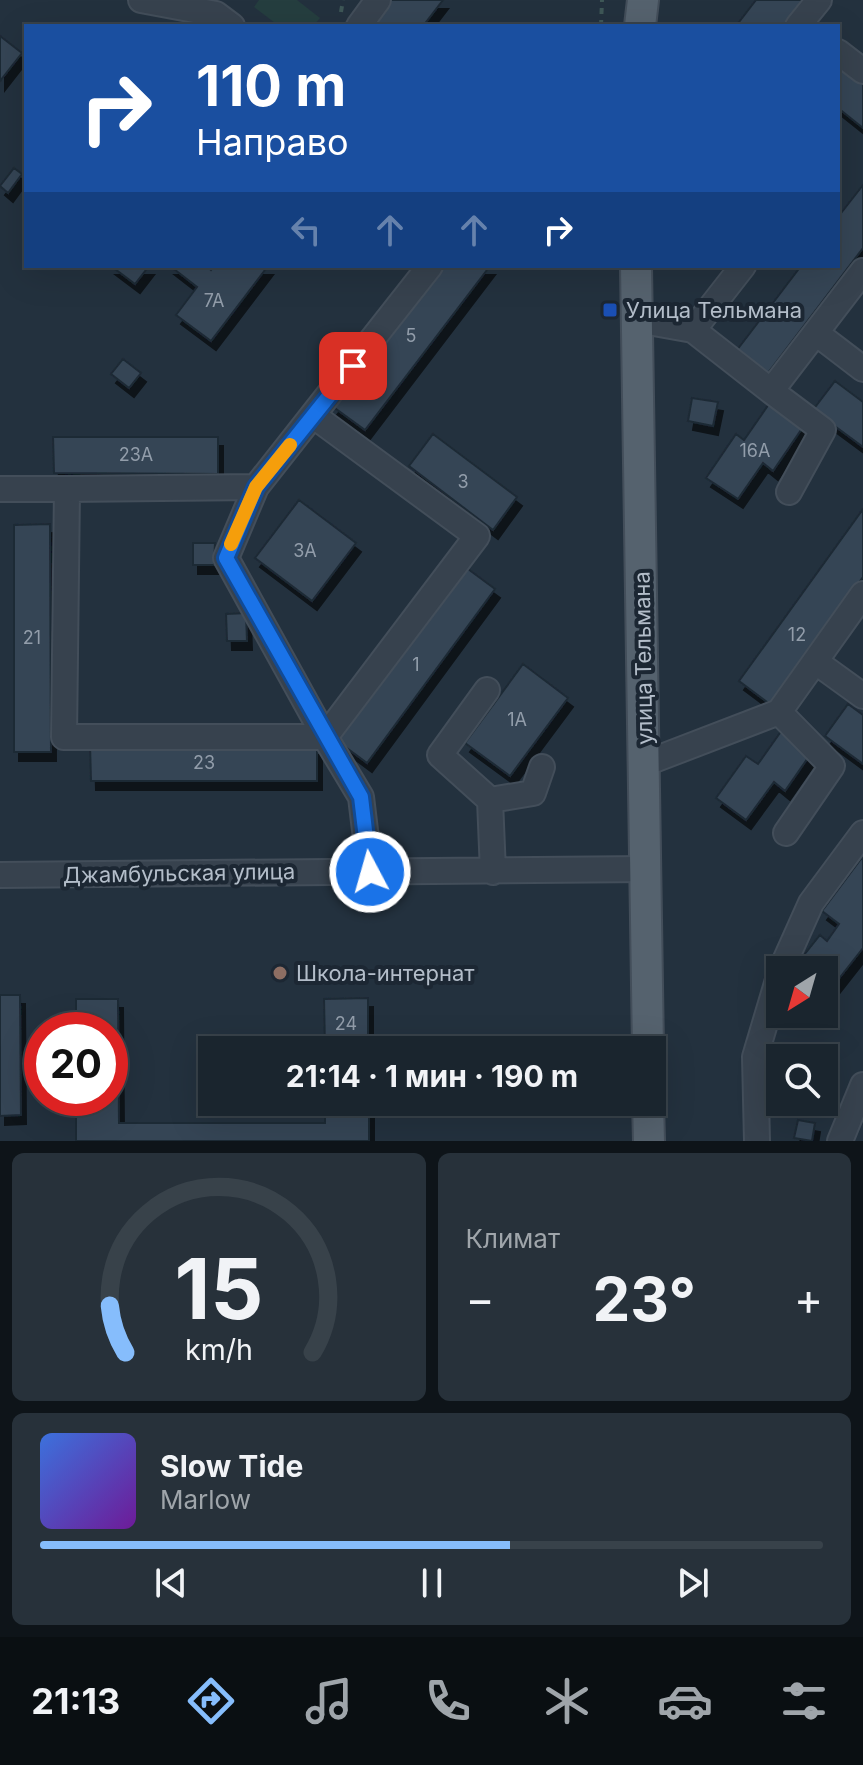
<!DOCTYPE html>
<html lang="ru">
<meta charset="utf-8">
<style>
:root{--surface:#1a252e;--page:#27313a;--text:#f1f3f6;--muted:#9fa5aa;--line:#38424a;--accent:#86bdfc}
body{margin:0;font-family:Inter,sans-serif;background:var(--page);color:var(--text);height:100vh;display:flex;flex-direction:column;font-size:30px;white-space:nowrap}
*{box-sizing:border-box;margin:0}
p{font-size:26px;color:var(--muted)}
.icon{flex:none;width:44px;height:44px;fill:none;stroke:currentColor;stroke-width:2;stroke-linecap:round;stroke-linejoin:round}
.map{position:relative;height:1141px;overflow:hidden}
.drawer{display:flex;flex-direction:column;gap:12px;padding:12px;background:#0e1419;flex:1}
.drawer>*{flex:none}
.top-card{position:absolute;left:24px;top:24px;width:816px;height:244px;border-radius:0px;box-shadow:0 8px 32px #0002,0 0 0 2px var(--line);background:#1a4fa0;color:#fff;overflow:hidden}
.needle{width:52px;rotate:217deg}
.fabs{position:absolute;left:766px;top:956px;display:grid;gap:16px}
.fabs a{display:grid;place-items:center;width:72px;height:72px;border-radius:0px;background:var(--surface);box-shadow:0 8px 32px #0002,0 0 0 2px var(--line);font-size:40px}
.speed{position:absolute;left:24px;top:1012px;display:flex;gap:16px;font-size:40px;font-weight:700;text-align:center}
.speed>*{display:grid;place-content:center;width:104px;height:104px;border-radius:50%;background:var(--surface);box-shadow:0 8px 32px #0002,0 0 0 2px var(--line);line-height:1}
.speed .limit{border:12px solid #d22;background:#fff;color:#111}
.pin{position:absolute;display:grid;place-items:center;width:68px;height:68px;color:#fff;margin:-34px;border-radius:16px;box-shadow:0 4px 12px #0006}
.me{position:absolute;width:88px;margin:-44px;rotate:354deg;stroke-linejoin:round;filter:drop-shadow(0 0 6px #0008)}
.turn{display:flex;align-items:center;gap:28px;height:168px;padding:0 40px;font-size:36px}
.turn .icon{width:104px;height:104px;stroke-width:2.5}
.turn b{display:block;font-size:56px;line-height:68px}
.lanes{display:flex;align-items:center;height:76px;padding:0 40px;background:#0003;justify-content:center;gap:40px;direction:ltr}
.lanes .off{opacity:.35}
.big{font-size:60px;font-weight:700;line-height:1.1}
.drawer .card{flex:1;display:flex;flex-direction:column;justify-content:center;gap:12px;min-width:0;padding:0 28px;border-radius:12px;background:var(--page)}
.drawer .dial{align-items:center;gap:0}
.dial svg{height:208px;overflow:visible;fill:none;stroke:var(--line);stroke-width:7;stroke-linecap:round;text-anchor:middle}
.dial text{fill:var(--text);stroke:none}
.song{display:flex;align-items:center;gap:24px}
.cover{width:96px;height:96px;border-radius:12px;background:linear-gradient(135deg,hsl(220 70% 55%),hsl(280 70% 35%))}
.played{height:8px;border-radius:4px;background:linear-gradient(90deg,var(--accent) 60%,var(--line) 60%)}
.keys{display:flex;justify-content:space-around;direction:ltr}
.heat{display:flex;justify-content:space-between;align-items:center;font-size:44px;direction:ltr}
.drawer .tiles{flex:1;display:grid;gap:12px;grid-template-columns:1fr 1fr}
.card:last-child{grid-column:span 2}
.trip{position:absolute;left:198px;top:1036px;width:468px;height:80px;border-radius:0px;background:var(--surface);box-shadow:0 8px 32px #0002,0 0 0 2px var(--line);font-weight:700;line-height:80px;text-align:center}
.dock{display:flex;height:128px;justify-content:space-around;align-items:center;background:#0a0f12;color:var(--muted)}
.dock .icon{width:56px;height:56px}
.dock .active{color:var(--accent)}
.dock b{font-size:36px;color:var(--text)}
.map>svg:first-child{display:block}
</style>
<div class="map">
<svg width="863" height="1141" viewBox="0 0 863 1141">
<defs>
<filter id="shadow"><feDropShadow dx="5" dy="9" stdDeviation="0" flood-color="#0009"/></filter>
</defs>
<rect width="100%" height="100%" fill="#23313e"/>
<path fill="#253e3f" d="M 259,0 L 297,0 L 320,18 L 313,26 L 279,26 L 254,7 Z"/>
<path fill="#354554" stroke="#1e2935" stroke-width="2" filter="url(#shadow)" d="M 391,0 L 443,0 L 423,26 L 371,26 Z
M 756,0 L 803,0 L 783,26 L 736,26 Z
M 0,36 L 22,53 L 0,81 Z
M 838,63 L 863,82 L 863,128 L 838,108 Z
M 14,168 L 22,174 L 8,193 L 0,186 Z
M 863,185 L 863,248 L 768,373 L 737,350 L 801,266 L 838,266 L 838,217 Z
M 111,266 L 149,266 L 135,284 Z
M 170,266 L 207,266 L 211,270 L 214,266 L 268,266 L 211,341 L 176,315 L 197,287 Z
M 438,266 L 490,266 L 365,430 L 332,406 Z
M 123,359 L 141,373 L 129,388 L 111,374 Z
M 835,381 L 863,402 L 863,447 L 813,410 Z
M 692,398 L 718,402 L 713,426 L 688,421 Z
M 769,404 L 803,427 L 773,471 L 763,463 L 738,499 L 706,478 L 736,434 L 744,440 Z
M 433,434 L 517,497 L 493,530 L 409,466 Z
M 53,437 L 218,437 L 218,474 L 54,473 Z
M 299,500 L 356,543 L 312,601 L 255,558 Z
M 863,509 L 863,577 L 771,705 L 739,681 Z
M 50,524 L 51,752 L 14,752 L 14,525 Z
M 193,543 L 215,543 L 214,565 L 193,565 Z
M 464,566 L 495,589 L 367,763 L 336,740 Z
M 246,613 L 247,641 L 227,641 L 226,614 Z
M 523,664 L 568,698 L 510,776 L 465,743 Z
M 848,704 L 863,715 L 863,764 L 825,736 Z
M 782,730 L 812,752 L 785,791 L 774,782 L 746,820 L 716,798 L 746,756 L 758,764 Z
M 90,745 L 317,746 L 317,781 L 91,781 Z
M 863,856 L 863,948 L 834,985 L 824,978 L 824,970 L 814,970 L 800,960 L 820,935 L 827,941 L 839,924 L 822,911 Z
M 0,995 L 20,995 L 21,1115 L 0,1116 Z
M 368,998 L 368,1050 L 325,1050 L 324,999 Z
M 76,999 L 118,999 L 119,1123 L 325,1123 L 325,1102 L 369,1102 L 369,1141 L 76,1141 L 76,1098 L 110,1098 L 110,1030 L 76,1030 Z
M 798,1120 L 815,1123 L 812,1141 L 794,1138 Z"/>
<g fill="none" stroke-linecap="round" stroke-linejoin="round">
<defs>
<path id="minor" d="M 141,0 L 216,14 L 232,26
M 359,26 L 378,0
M 798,26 L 819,0
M 838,52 L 863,71
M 637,320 L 693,330 L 771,391 L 863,271
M 693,330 L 743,266
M 816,333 L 863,369
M 771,391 L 823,430 L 789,492
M 314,416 L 477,536 L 325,737 L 226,558 L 256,487 L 430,266
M 256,487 L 67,489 L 64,737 L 325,737 L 361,797 L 370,872
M 0,489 L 67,489
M 816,662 L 863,696
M 487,690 L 440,755 L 490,800 L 493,872
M 779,712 L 832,766 L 786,833
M 646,763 L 779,712 L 863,594
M 490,800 L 533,793 L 542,767
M 0,875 L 646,869
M 781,970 L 811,903 L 863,833
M 757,1141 L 755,1057 L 780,973
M 840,1141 L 863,1085"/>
<path id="major" d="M 640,26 L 643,0
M 636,266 L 648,1050
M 648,1102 L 649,1141"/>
</defs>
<use href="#minor" stroke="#434e5a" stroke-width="28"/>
<use href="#major" stroke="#434e5a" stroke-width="34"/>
<path stroke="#3e5757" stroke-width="4" stroke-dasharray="6 6" stroke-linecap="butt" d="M 341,12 L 343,0
M 601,26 L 602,0"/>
<use href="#minor" stroke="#37424e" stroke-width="24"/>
<use href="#major" stroke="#55626e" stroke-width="30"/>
</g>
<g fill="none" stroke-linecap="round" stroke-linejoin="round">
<defs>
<path id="route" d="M 353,366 L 256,487 L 226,558 L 361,797 L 370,872"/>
</defs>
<use href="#route" stroke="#114b97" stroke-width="20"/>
<use href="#route" stroke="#1a73e8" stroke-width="14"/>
<path stroke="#f59e0b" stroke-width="14" d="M 231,544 L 256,487 L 290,445"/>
</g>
<rect fill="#1a4fb4" stroke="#1c2733" stroke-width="3" x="602" y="302" width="16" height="16" rx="4"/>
<circle fill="#8d6e63" stroke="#1c2733" stroke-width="3" cx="280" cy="973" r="8"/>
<g text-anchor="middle" stroke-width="8" stroke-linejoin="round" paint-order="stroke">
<g font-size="18" fill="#929daa">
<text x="214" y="307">7А</text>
<text x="411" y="342">5</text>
<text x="755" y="457">16А</text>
<text x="136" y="461">23А</text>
<text x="463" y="488">3</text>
<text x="305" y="557">3А</text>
<text x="797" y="641">12</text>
<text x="32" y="644">21</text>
<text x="416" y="671">1</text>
<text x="517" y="726">1А</text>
<text x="204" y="769">23</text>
<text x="346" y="1030">24</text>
</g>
<g font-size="22" fill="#b3bdc9" stroke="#1c2733" text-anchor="start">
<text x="626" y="318">Улица Тельмана</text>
<text x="296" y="981">Школа-интернат</text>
</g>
<g font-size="22" fill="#b3bdc9" stroke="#1c2733">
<text transform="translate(643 658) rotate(-91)" y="8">улица Тельмана</text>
<text transform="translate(179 873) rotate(-1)" y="8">Джамбульская улица</text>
</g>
</g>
</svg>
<div class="fabs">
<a><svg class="needle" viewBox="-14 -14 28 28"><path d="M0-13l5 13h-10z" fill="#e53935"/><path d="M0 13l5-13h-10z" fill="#9fa5aa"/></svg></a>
<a><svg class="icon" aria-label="search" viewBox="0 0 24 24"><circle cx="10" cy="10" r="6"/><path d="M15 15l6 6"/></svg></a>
</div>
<div class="speed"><div class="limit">20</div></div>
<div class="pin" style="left:353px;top:366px;background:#d93025"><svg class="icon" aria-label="arrive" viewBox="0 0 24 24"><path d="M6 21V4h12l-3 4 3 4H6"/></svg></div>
<svg class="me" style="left:370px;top:872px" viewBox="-20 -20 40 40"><circle r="17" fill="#1a73e8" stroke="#fff" stroke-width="3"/><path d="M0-11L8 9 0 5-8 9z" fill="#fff"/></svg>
<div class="trip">21:14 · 1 мин · 190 m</div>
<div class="top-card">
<div class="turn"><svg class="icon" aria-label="right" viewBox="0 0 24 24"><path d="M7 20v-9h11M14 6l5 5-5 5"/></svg><div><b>110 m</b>Направо</div></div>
<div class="lanes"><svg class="icon off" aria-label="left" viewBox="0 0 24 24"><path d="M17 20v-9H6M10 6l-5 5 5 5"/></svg><svg class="icon off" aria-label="ahead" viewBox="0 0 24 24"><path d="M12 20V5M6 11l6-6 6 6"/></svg><svg class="icon off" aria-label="ahead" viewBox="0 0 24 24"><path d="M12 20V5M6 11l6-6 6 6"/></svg><svg class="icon" aria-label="right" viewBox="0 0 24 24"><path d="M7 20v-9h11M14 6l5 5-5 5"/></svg></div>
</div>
</div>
<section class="drawer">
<div class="tiles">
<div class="card dial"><svg viewBox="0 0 100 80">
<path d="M14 69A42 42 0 1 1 86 69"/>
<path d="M14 69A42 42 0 0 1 8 51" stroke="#86bdfc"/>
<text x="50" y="56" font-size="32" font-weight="700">15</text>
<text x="50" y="72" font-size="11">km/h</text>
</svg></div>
<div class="card"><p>Климат</p>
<div class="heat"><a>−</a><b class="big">23°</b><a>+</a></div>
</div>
<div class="card">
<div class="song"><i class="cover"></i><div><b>Slow Tide</b><p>Marlow</p></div></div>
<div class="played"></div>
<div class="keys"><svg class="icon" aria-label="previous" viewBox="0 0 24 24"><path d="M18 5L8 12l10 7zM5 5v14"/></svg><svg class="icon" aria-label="pause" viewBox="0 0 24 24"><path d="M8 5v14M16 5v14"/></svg><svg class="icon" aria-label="next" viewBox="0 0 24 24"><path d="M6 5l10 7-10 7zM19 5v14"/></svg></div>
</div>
</div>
</section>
<nav class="dock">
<b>21:13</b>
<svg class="icon active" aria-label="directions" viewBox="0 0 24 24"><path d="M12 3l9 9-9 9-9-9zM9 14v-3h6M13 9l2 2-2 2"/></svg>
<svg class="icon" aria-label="music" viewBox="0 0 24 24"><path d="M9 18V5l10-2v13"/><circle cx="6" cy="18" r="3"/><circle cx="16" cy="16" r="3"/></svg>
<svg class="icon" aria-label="phone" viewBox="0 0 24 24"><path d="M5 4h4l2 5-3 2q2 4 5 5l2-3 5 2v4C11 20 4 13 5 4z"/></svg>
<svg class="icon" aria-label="climate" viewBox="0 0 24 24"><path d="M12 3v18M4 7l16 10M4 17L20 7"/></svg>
<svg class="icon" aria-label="car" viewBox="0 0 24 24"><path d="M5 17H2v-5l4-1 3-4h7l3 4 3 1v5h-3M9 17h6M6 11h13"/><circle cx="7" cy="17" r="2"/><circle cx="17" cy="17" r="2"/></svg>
<svg class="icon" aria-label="filters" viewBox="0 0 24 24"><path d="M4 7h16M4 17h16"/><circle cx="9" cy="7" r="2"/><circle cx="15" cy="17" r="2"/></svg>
</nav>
